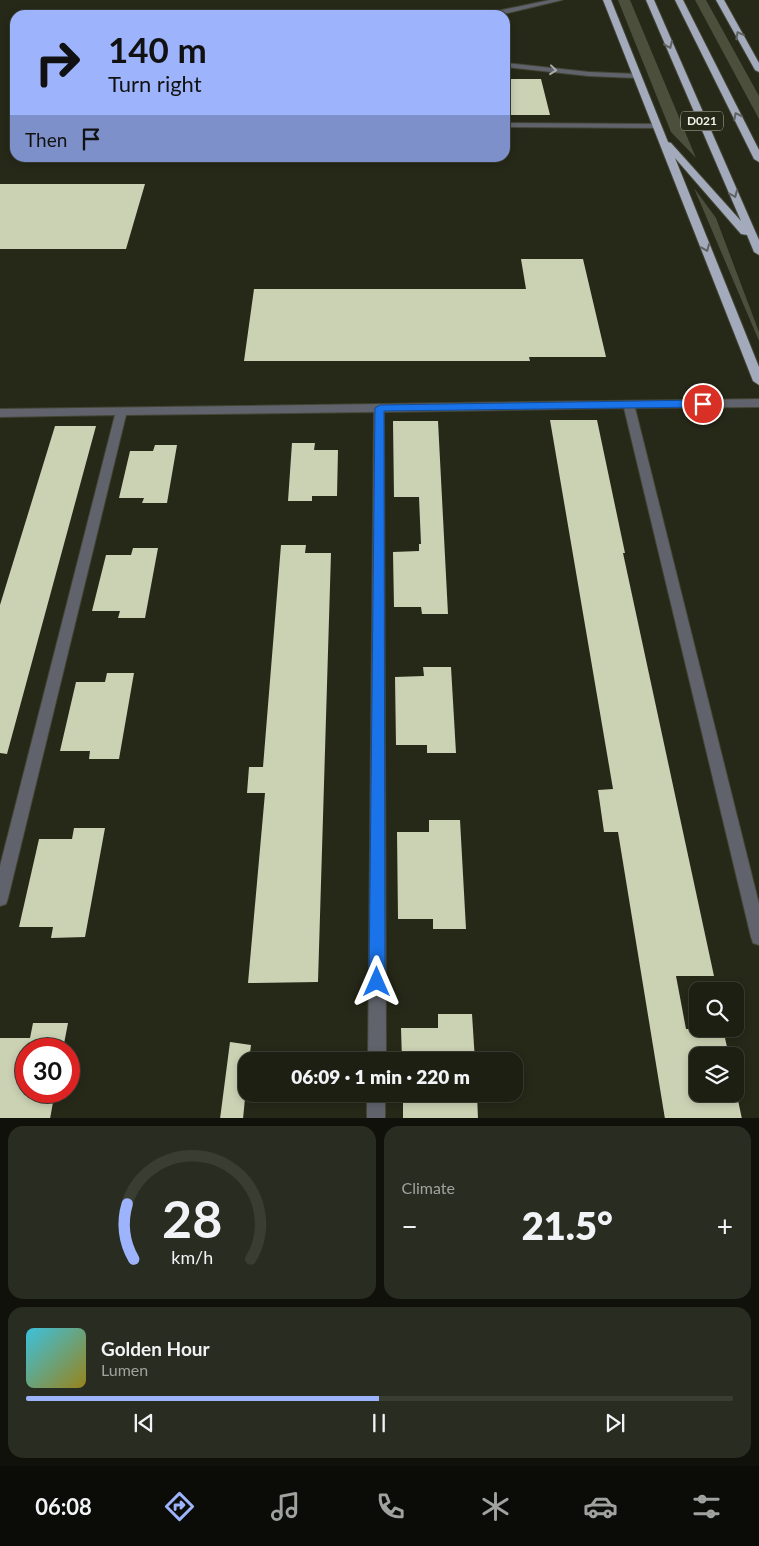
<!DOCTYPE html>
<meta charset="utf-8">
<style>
:root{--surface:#1c1f12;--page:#292c20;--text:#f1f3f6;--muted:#a0a29f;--line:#3a3d32;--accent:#9db4fd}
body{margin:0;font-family:Lato,sans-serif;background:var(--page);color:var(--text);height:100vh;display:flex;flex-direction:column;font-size:19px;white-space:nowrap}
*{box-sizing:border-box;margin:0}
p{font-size:16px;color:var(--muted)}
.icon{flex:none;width:28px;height:28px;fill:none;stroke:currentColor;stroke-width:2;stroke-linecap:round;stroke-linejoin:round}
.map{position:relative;height:1118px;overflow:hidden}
.side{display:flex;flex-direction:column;gap:8px;padding:8px;background:#0f110a;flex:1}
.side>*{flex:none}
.banner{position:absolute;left:10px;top:10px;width:500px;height:152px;border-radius:15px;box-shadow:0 2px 8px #0003,0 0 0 1px var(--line);background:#9db4fd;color:#111;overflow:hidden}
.controls{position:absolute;left:689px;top:982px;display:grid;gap:10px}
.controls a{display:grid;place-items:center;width:55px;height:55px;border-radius:10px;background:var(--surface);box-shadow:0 2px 8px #0003,0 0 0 1px var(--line);font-size:25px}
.speed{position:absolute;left:15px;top:1038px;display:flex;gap:10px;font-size:25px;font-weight:700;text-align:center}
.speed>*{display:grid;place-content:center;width:65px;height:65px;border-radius:50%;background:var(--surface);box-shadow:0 2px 8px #0003,0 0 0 1px var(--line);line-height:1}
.speed .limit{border:8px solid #d22;background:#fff;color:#111}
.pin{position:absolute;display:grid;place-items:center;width:42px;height:42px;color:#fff;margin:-21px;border:2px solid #fff;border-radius:50%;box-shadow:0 1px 5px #0007}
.me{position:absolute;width:55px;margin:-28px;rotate:0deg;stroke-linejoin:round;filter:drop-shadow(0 0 4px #0008)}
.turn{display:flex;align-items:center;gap:18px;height:105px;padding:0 15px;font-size:22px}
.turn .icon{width:65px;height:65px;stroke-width:2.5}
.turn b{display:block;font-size:35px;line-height:42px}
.then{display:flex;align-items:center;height:48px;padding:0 15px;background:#0003;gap:10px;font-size:19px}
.big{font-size:38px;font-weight:800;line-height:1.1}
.side .widget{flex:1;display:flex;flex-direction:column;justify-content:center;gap:8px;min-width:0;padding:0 18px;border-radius:15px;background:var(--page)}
.side .dial{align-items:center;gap:0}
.dial svg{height:130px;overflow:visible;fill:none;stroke:var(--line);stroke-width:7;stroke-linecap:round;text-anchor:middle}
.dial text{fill:var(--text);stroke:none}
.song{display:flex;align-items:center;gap:15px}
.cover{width:60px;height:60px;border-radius:8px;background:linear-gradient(135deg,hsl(190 70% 55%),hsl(50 70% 35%))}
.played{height:5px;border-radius:2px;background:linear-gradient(90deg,var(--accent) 50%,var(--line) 50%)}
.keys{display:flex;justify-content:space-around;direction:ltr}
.heat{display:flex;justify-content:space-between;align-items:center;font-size:28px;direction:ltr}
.side .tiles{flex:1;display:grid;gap:8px;grid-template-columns:1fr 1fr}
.widget:last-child{grid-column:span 2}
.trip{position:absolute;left:238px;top:1052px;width:285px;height:50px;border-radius:15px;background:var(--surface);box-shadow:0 2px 8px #0003,0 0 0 1px var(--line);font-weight:800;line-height:50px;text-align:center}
.tab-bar{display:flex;height:80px;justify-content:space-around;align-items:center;background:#0b0c07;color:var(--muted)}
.tab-bar .icon{width:35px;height:35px}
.tab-bar .current{color:var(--accent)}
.tab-bar b{font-size:22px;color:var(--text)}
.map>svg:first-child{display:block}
</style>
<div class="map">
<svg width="759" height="1119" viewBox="0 0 759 1119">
<rect width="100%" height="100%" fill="#262918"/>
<path fill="#4c4f3c" d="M 618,0 L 630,0 L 696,158 L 671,132 Z
M 695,0 L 706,0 L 759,96 L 759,119 Z
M 694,188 L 716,218 L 759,332 L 759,341 Z"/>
<path fill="#cbd1b3" d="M 505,79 L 541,79 L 550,115 L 505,115 Z
M 0,184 L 145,184 L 126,249 L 0,249 Z
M 521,259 L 583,259 L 606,357 L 529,357 L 530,361 L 244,361 L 254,289 L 526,289 Z
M 550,420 L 597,420 L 625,553 L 623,553 L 714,976 L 676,976 L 686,1029 L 723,1029 L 729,1056 L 698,1056 L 698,1094 L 735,1094 L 735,1086 L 742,1119 L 665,1119 L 618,832 L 604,832 L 598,790 L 613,789 Z
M 393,421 L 438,421 L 448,614 L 422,614 L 421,607 L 394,607 L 393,552 L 419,551 L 419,544 L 421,544 L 419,497 L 394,497 Z
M 55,426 L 96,426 L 7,754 L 0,753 L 0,605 Z
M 292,443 L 315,443 L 314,450 L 338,450 L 337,496 L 312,496 L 312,501 L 288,501 Z
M 155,445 L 177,445 L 167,503 L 142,503 L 144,498 L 119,498 L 130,451 L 153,451 Z
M 281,545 L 306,545 L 305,553 L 331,553 L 318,982 L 248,983 L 265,793 L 247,793 L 249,767 L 263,767 Z
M 133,548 L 158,548 L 145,618 L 118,618 L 120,611 L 92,611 L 106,555 L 131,555 Z
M 423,667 L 451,667 L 456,753 L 427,753 L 427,745 L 396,745 L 395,677 L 424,676 Z
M 107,673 L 134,673 L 119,759 L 89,759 L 90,751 L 60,751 L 76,682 L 105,682 Z
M 429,820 L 460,820 L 466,929 L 433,929 L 433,919 L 398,919 L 397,832 L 429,832 Z
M 74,828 L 105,828 L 85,937 L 51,938 L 53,927 L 19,927 L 39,839 L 72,839 Z
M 438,1014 L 472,1014 L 475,1061 L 402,1061 L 401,1028 L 438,1028 Z
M 33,1023 L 68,1023 L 63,1049 L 26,1049 L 26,1091 L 55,1091 L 50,1119 L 0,1119 L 0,1038 L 30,1038 Z
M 230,1042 L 251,1045 L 249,1061 L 246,1061 L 246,1088 L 243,1119 L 220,1119 Z
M 403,1094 L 477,1094 L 478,1119 L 403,1119 Z"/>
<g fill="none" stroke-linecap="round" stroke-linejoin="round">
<defs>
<path id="service" d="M 550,0 L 562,0 L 500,15 L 434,15 L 431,13 L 434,11 L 497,11 Z
M 505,63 L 589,72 L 637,74 L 641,76 L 637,78 L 589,76 L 505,67 Z
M 505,123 L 657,124 L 661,126 L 657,128 L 505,127 Z"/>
<path id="minor" d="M 759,399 L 759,407 L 635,408 L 759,904 L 759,945 L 753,943 L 751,937 L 624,408 L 384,412 L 386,1061 L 368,1061 L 374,412 L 126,415 L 8,898 L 6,904 L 0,906 L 0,866 L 115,415 L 0,417 L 0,409 Z
M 367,1094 L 385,1094 L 385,1119 L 367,1119 Z"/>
<path id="trunk" d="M 603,0 L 611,0 L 668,142 L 671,143 L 741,221 L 646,0 L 654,0 L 759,240 L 759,255 L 754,252 L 747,235 L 741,234 L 675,158 L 759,367 L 759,385 L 753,381 Z
M 675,0 L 683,0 L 759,150 L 759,162 L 754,159 Z
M 716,0 L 724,0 L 759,63 L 759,72 L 755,70 Z"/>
</defs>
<use href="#service" stroke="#434535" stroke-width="2"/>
<use href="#minor" stroke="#434535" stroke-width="2"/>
<use href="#trunk" stroke="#434535" stroke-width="2"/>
<use href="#service" fill="#60636b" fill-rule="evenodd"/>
<use href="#minor" fill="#60636b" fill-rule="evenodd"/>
<use href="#trunk" fill="#a3aabc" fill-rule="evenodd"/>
</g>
<defs><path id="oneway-chevron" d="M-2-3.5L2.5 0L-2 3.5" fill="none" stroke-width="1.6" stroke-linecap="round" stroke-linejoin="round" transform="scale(1.25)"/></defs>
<g stroke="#5e6362">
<use href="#oneway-chevron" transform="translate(739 35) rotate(-119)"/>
<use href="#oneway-chevron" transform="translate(669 45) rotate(67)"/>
<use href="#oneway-chevron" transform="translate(737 116) rotate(-117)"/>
<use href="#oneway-chevron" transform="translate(734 194) rotate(67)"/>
<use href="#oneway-chevron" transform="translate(706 248) rotate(68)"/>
</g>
<use stroke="#a9acaa" href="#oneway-chevron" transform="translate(553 70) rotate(6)"/>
<path fill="#1a73e8" stroke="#114b97" d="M 703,400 L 708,404 L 703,407 L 384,411 L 385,982 L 382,988 L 377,990 L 371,988 L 369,982 L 375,408 L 380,405 Z"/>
<g text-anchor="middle" stroke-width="5" stroke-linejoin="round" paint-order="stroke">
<rect fill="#262918" stroke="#b5b7aa" stroke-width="1" x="681" y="111.5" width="42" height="19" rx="4"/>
<g font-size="12" font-weight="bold" fill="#f2f4e9">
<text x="702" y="125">D021</text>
</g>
</g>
</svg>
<div class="controls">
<a><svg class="icon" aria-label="search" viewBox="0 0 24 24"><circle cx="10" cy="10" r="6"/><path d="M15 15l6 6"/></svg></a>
<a><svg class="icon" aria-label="layers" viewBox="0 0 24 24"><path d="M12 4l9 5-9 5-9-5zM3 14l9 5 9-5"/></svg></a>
</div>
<div class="speed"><div class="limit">30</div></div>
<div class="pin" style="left:703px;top:404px;background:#d93025"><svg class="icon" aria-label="arrive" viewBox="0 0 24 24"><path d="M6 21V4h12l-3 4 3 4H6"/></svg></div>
<svg class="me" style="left:377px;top:982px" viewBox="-20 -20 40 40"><path d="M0-17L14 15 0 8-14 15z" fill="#1a73e8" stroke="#fff" stroke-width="4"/></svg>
<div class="trip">06:09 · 1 min · 220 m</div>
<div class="banner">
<div class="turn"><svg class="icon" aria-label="right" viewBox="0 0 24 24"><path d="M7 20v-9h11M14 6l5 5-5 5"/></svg><div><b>140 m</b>Turn right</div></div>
<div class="then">Then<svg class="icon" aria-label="arrive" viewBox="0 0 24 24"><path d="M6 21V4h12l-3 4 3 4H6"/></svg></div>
</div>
</div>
<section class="side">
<div class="tiles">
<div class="widget dial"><svg viewBox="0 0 100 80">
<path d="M14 69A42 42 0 1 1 86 69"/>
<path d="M14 69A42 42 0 0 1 10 35" stroke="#9db4fd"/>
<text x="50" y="56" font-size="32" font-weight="700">28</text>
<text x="50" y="72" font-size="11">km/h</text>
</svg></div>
<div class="widget"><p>Climate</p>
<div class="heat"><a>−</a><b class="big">21.5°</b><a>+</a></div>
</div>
<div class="widget">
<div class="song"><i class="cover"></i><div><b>Golden Hour</b><p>Lumen</p></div></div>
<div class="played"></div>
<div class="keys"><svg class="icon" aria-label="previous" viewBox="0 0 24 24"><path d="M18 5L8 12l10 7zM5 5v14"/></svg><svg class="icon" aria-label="pause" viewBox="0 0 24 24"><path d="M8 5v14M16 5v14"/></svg><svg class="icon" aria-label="next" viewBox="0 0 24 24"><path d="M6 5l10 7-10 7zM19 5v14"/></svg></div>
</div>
</div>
</section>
<nav class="tab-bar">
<b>06:08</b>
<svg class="icon current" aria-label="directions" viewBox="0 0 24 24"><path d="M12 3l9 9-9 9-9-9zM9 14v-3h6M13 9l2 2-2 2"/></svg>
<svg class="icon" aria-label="music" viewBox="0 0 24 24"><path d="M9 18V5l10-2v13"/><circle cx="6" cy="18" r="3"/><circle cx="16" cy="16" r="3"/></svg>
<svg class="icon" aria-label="phone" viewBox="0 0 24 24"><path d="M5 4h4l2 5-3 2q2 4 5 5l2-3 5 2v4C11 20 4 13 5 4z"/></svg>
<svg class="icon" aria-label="climate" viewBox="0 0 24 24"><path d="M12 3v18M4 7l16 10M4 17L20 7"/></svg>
<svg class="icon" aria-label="car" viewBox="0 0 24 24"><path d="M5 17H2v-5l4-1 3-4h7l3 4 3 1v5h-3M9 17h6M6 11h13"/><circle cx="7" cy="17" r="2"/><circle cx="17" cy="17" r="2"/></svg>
<svg class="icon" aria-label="filters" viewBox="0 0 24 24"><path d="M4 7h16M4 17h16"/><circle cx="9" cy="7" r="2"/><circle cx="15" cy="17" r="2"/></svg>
</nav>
